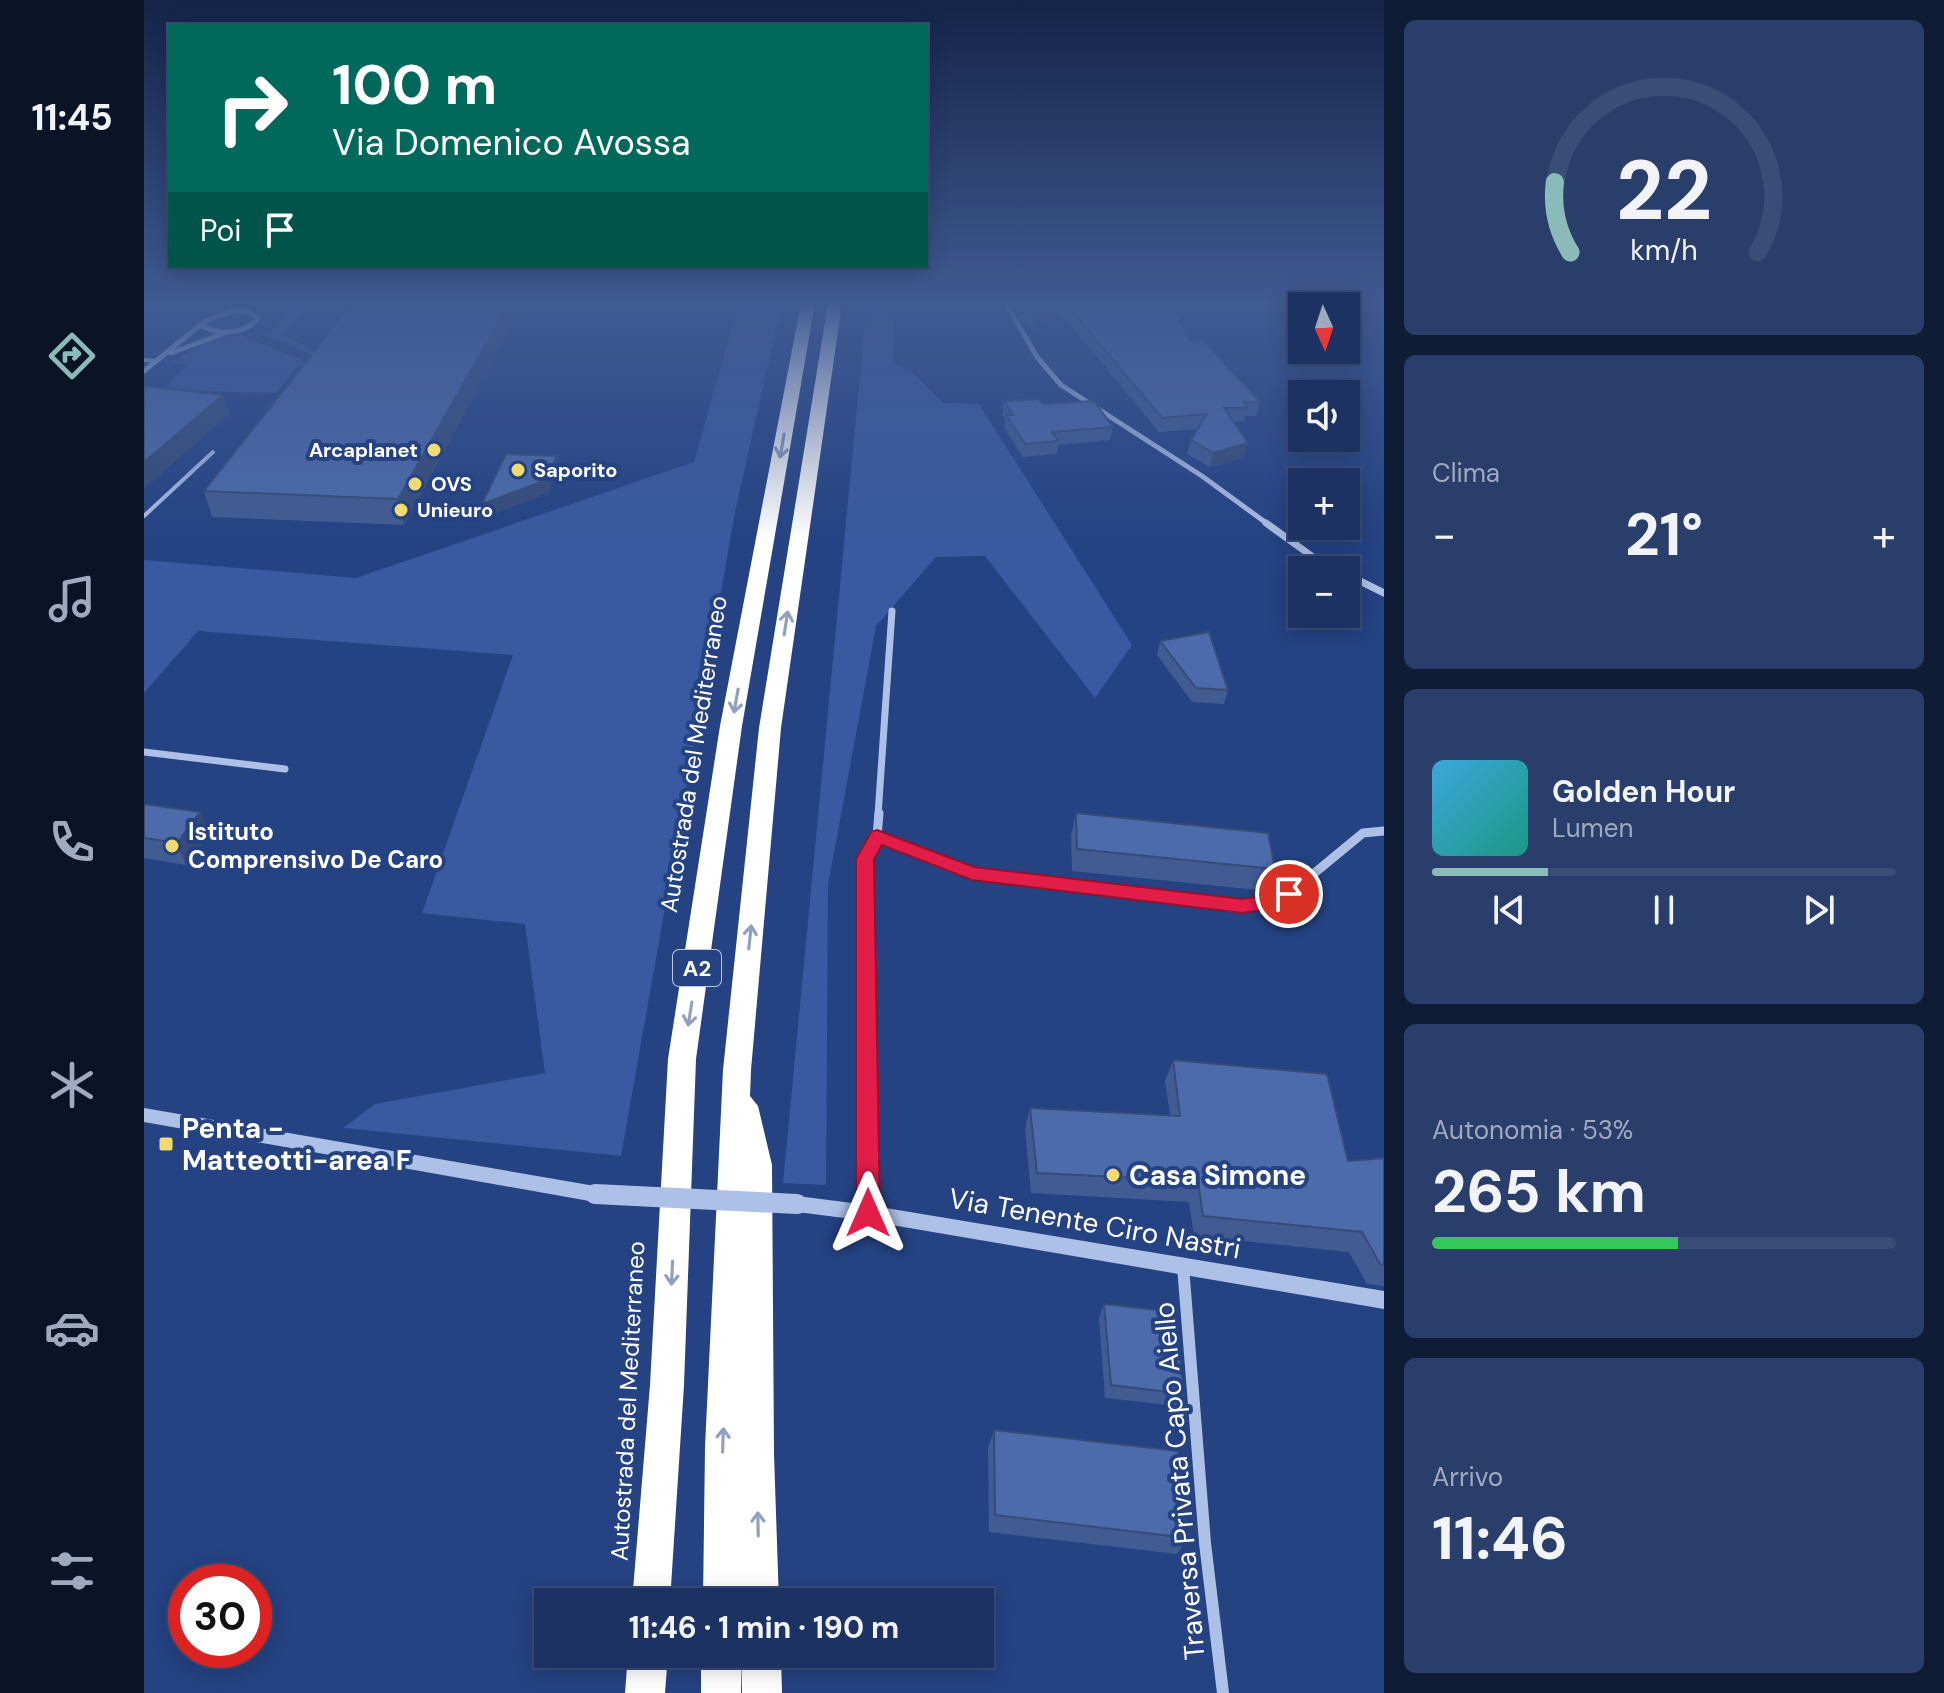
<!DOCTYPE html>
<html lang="it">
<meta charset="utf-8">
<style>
:root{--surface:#1c3262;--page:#293e6b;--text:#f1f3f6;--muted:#a0aabe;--line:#3a4d77;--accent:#8bbbb9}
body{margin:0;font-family:"DM Sans",sans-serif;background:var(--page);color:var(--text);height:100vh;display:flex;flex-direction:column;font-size:30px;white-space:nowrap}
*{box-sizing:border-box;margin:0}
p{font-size:26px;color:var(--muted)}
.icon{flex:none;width:44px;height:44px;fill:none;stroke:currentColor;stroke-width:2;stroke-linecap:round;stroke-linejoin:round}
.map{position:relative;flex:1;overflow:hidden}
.side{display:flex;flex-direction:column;gap:20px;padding:20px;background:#0f1c36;width:560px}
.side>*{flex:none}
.top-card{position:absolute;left:24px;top:24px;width:760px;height:244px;border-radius:0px;box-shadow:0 4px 20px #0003,0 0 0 2px var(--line);background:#00695c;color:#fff;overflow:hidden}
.needle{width:52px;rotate:177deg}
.controls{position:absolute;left:1144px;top:292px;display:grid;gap:16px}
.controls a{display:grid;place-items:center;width:72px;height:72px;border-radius:0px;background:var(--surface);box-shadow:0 4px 20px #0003,0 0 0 2px var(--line);font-size:40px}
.speed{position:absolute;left:24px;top:1564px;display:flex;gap:16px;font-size:40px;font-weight:700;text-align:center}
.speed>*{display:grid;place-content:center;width:104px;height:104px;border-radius:50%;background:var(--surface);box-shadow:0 4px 20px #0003,0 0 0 2px var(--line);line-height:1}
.speed .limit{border:12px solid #d22;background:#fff;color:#111}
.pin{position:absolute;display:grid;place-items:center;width:68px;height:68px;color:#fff;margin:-34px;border:4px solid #fff;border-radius:50%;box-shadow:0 2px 8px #0007}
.me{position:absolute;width:88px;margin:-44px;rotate:0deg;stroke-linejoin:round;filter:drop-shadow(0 0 6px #0008)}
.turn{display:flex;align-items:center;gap:28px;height:168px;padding:0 32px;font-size:36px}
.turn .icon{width:104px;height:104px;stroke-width:2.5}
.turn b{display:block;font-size:56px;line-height:68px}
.then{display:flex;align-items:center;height:76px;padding:0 32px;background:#0003;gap:16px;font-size:30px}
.big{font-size:60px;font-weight:700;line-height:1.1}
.side .widget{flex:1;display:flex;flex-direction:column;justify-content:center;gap:12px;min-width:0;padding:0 28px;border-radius:12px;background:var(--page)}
.side .dial{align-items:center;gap:0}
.dial svg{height:208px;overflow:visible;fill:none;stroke:var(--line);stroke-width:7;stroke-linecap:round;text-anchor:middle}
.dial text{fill:var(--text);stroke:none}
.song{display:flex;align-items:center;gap:24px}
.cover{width:96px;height:96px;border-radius:12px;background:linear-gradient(135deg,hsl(200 70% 55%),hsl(170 70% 35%))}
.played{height:8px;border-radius:4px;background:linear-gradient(90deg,var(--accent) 25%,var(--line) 25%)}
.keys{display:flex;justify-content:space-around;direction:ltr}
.heat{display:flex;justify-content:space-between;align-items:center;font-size:44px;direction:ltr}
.charge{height:12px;border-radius:6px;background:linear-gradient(90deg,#34c759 53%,var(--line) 0)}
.trip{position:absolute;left:390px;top:1588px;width:460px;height:80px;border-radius:0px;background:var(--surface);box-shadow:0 4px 20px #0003,0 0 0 2px var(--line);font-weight:700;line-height:80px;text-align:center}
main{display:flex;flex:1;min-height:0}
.dock{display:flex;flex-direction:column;width:144px;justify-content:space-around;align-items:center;background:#0b1427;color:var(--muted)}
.dock .icon{width:56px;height:56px}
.dock .on{color:var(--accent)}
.dock b{font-size:36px;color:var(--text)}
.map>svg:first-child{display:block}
</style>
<main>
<nav class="dock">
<b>11:45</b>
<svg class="icon on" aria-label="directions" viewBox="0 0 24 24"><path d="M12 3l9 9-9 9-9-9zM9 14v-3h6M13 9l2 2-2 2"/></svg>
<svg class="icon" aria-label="music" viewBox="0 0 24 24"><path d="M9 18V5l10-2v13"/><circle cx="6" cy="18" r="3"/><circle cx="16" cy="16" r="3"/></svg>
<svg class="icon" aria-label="phone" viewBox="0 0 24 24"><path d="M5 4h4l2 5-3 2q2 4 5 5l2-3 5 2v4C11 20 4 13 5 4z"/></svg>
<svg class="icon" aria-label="climate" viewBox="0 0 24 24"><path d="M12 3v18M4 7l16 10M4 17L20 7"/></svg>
<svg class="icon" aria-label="car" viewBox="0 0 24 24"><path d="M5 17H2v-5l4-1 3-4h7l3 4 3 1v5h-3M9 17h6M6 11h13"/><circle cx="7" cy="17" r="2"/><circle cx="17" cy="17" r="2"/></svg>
<svg class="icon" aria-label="filters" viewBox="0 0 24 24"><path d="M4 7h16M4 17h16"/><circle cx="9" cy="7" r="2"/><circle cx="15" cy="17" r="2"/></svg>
</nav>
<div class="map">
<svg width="1240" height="1693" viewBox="0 0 1240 1693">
<rect width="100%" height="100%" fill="#254282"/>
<path fill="#395aa0" d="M 154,303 L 165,303 L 140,335 L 174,352 L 170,356 L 122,336 Z
M 595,303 L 638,303 L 592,507 L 477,1156 L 199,1128 L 231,1104 L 401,1073 L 381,924 L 278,913 L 369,655 L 54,631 L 0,693 L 0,560 L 212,578 L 550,462 Z
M 723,303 L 735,303 L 742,314 L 751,319 L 749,362 L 767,371 L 799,403 L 835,404 L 988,645 L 951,698 L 841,556 L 792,557 L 732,626 L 684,885 L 682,1185 L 639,1183 Z
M 97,335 L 164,363 L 160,367 L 153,367 L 133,393 L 20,390 L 43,365 L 24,363 L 64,342 Z"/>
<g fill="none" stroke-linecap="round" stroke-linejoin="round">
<path stroke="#adc0e7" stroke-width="4" d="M 0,360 L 12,361
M 0,516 L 69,452"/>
<path stroke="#adc0e7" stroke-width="5" d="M 862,303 L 893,357 L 917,385 L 1058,476 L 1125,525
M 89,311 L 105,312 L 114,319 C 99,334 79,335 60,327 L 61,321 Z
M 27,353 L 78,334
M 0,371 L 61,321"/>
<path stroke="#adc0e7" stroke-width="7" d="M 1122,523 L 1169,557 L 1194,570
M 1202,574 L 1240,593
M 0,752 L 141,769
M 734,815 L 748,611"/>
<path stroke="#adc0e7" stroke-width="9" d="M 733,836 L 735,813
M 724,1195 L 721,859 L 733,836 L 828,873 L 1098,906 L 1127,902 L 1145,894 L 1219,833 L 1240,831"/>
<path stroke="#adc0e7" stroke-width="12" d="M 724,1193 L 724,1213
M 1039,1266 L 1061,1543 L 1079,1693"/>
<path fill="#adc0e7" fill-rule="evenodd" d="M 0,1108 L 451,1186 L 457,1188 L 460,1194 L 457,1200 L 451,1202 L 0,1122 Z
M 653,1196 L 724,1205 L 1240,1291 L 1240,1309 L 724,1221 L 653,1212 L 647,1210 L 644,1204 L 647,1198 Z"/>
<path fill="#fff" fill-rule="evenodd" d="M 657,303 L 671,303 L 598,726 L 552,1059 L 540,1385 L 526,1602 L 488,1602 L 506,1385 L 524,1059 L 576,726 Z
M 684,303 L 698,303 L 637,728 L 607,1070 L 606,1096 L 614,1106 L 628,1165 L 630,1454 L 635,1602 L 559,1602 L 561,1447 L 579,1070 L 615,728 Z
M 484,1654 L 524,1654 L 521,1693 L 481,1693 Z
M 557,1654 L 597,1654 L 597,1693 L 557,1693 Z
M 597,1654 L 637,1654 L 638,1693 L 598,1693 Z"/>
<path stroke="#adc0e7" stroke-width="16" d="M 451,1194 L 472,1195"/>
<path stroke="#adc0e7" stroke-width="20" d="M 451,1194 L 653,1204"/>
</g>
<path fill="#425c93" d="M 209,303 L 380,303 L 260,525 L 68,517 L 60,491 Z
M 870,303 L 1028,303 L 1046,341 L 1116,402 L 1112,416 L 1101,416 L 1100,421 L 1089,422 L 1104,443 L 1100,458 L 1066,467 L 1043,454 L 1047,440 L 1054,429 L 1015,432 L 914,310 L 888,331 L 883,322 L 878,321 Z
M 860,401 L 899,404 L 969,427 L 966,440 L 914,445 L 913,454 L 879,457 L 860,428 L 861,419 L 858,414 Z
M 1016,641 L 1084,690 L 1080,704 L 1048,702 L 1013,655 Z
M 0,804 L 56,812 L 65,835 L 42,865 L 0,858 Z
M 932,813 L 1131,869 L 1123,891 L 928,871 L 927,835 Z
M 1029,1060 L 1204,1161 L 1240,1158 L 1240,1286 L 1223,1284 L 1205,1252 L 1050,1236 L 1045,1202 L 887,1193 L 881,1129 L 886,1108 L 1026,1115 L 1021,1081 Z
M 960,1304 L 1040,1394 L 1034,1406 L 961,1398 L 955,1318 Z
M 850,1430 L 1044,1538 L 1033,1554 L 845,1532 L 844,1448 Z"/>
<path fill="#364b78" d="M 365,303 L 380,303 L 260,525 L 254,499 Z
M 909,303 L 916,303 L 914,310 L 888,331 L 890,318 Z
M 79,395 L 85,414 L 0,489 L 0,462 Z
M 1104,443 L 1100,458 L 1066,467 L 1069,453 Z
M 413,456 L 414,470 L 404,493 L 341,518 L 338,504 Z
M 56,812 L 65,835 L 42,865 L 33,843 Z"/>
<path fill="#4d6bab" stroke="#364b78" stroke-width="2" d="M 209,303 L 365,303 L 254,499 L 60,491 Z
M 878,303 L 909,303 L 890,318 L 885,309 L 880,308 Z
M 921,303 L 1028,303 L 1046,341 L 1059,340 L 1116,402 L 1100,402 L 1103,408 L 1080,408 L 1104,443 L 1069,453 L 1047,440 L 1063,414 L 1018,418 Z
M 0,386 L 79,395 L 0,462 Z
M 895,399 L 899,404 L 950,401 L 969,427 L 908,432 L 915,441 L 881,444 L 862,415 L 869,415 L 860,401 Z
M 362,454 L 413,456 L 402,480 L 338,504 Z
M 1065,632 L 1084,690 L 1052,688 L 1016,641 Z
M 0,804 L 56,812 L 33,843 L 0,838 Z
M 932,813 L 1124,833 L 1131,869 L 933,849 Z
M 1029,1060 L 1183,1074 L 1204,1161 L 1240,1158 L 1240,1265 L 1236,1264 L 1218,1232 L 1059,1216 L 1054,1181 L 893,1173 L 886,1108 L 1036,1116 Z
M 960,1304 L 1031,1312 L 1040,1394 L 967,1385 Z
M 850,1430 L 1034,1451 L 1044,1538 L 851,1515 Z"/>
<defs><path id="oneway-shaft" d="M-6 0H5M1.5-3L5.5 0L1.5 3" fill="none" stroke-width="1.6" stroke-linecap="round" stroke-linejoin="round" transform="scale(2)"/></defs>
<g stroke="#92a0c0">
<use href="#oneway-shaft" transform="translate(638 446) rotate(100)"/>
<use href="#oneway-shaft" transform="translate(642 623) rotate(-81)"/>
<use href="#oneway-shaft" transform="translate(592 701) rotate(100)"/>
<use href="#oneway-shaft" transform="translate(606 937) rotate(-84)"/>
<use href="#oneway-shaft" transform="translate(546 1014) rotate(99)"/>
<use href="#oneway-shaft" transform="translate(528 1273) rotate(93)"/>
<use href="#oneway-shaft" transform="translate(579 1440) rotate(-88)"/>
<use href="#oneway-shaft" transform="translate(614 1524) rotate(-91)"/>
</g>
<linearGradient id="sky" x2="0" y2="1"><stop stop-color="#142448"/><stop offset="0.56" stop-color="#405a92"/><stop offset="1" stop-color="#405a92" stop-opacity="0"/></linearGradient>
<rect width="1240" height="540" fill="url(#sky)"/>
<path fill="#e11d48" stroke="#92132f" stroke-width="2" d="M 733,830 L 830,867 L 1098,899 L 1125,895 L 1145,888 L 1155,894 C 1144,910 1116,910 1098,913 L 828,880 L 738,845 L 730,859 L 736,1213 L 732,1220 L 724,1224 L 715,1220 L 712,1213 L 712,859 L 727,832 Z"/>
<g fill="#f1db71" stroke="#254282" stroke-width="3">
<circle cx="290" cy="450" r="8"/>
<circle cx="374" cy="470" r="8"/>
<circle cx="271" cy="484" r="8"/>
<circle cx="257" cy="510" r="8"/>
<circle cx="28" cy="846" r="8"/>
<rect x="14" y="1136" width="16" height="16" rx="4"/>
<circle cx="969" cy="1175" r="8"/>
</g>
<g text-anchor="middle" stroke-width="8" stroke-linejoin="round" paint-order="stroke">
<g font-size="20" font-weight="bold" fill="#fff" stroke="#254282" text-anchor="start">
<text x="274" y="457" text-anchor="end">Arcaplanet</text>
<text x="390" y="477">Saporito</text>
<text x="287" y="491">OVS</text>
<text x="273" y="517">Unieuro</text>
</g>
<rect fill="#254282" stroke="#bec6da" stroke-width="2" x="529" y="950" width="48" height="36" rx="6"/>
<g font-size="22" font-weight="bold" fill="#fff">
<text x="553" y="976">A2</text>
</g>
<g font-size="24" fill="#fff" stroke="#254282">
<text transform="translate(550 754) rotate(-81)" y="8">Autostrada del Mediterraneo</text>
<text transform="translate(484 1401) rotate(-87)" y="8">Autostrada del Mediterraneo</text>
</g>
<g font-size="24" font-weight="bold" fill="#fff" stroke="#254282" text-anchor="start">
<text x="44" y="840">Istituto<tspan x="44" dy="28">Comprensivo De Caro</tspan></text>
</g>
<g font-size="28" font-weight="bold" fill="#fff" stroke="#254282" text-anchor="start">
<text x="38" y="1138">Penta -<tspan x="38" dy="32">Matteotti-area F</tspan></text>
<text x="985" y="1185">Casa Simone</text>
</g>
<g font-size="28" fill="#fff" stroke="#254282">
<text transform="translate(951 1223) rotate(10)" y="10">Via Tenente Ciro Nastri</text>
<text transform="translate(1035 1481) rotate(-95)" y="10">Traversa Privata Capo Aiello</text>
</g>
</g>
</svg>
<div class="controls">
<a><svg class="needle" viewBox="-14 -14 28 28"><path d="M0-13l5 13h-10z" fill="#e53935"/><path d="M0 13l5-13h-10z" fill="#a0aabe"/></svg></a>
<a><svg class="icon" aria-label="sound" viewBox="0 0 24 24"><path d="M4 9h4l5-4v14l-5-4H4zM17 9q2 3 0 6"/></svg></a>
<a>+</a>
<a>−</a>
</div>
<div class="speed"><div class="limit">30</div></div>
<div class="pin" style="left:1145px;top:894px;background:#d93025"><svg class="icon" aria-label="arrive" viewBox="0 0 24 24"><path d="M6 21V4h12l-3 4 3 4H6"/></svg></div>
<svg class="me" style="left:724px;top:1213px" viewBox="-20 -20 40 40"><path d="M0-17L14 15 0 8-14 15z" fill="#e11d48" stroke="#fff" stroke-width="4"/></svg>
<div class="trip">11:46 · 1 min · 190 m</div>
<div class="top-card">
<div class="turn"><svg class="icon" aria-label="right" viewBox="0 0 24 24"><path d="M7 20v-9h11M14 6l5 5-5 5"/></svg><div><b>100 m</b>Via Domenico Avossa</div></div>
<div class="then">Poi<svg class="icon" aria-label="arrive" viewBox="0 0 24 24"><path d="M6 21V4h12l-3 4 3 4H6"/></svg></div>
</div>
</div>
<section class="side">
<div class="widget dial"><svg viewBox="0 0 100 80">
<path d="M14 69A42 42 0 1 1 86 69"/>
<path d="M14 69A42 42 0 0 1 8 42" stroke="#8bbbb9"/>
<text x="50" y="56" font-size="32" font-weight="700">22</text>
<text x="50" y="72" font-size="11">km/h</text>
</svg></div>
<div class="widget"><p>Clima</p>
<div class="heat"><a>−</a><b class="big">21°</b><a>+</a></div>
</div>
<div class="widget">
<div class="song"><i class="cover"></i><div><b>Golden Hour</b><p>Lumen</p></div></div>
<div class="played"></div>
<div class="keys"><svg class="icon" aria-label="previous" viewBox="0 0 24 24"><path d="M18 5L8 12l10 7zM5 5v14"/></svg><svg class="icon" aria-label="pause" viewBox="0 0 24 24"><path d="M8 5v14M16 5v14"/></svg><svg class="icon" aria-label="next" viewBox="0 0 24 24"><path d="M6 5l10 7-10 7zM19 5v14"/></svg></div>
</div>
<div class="widget"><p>Autonomia · 53%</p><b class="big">265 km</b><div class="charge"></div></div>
<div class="widget"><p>Arrivo</p><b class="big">11:46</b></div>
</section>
</main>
